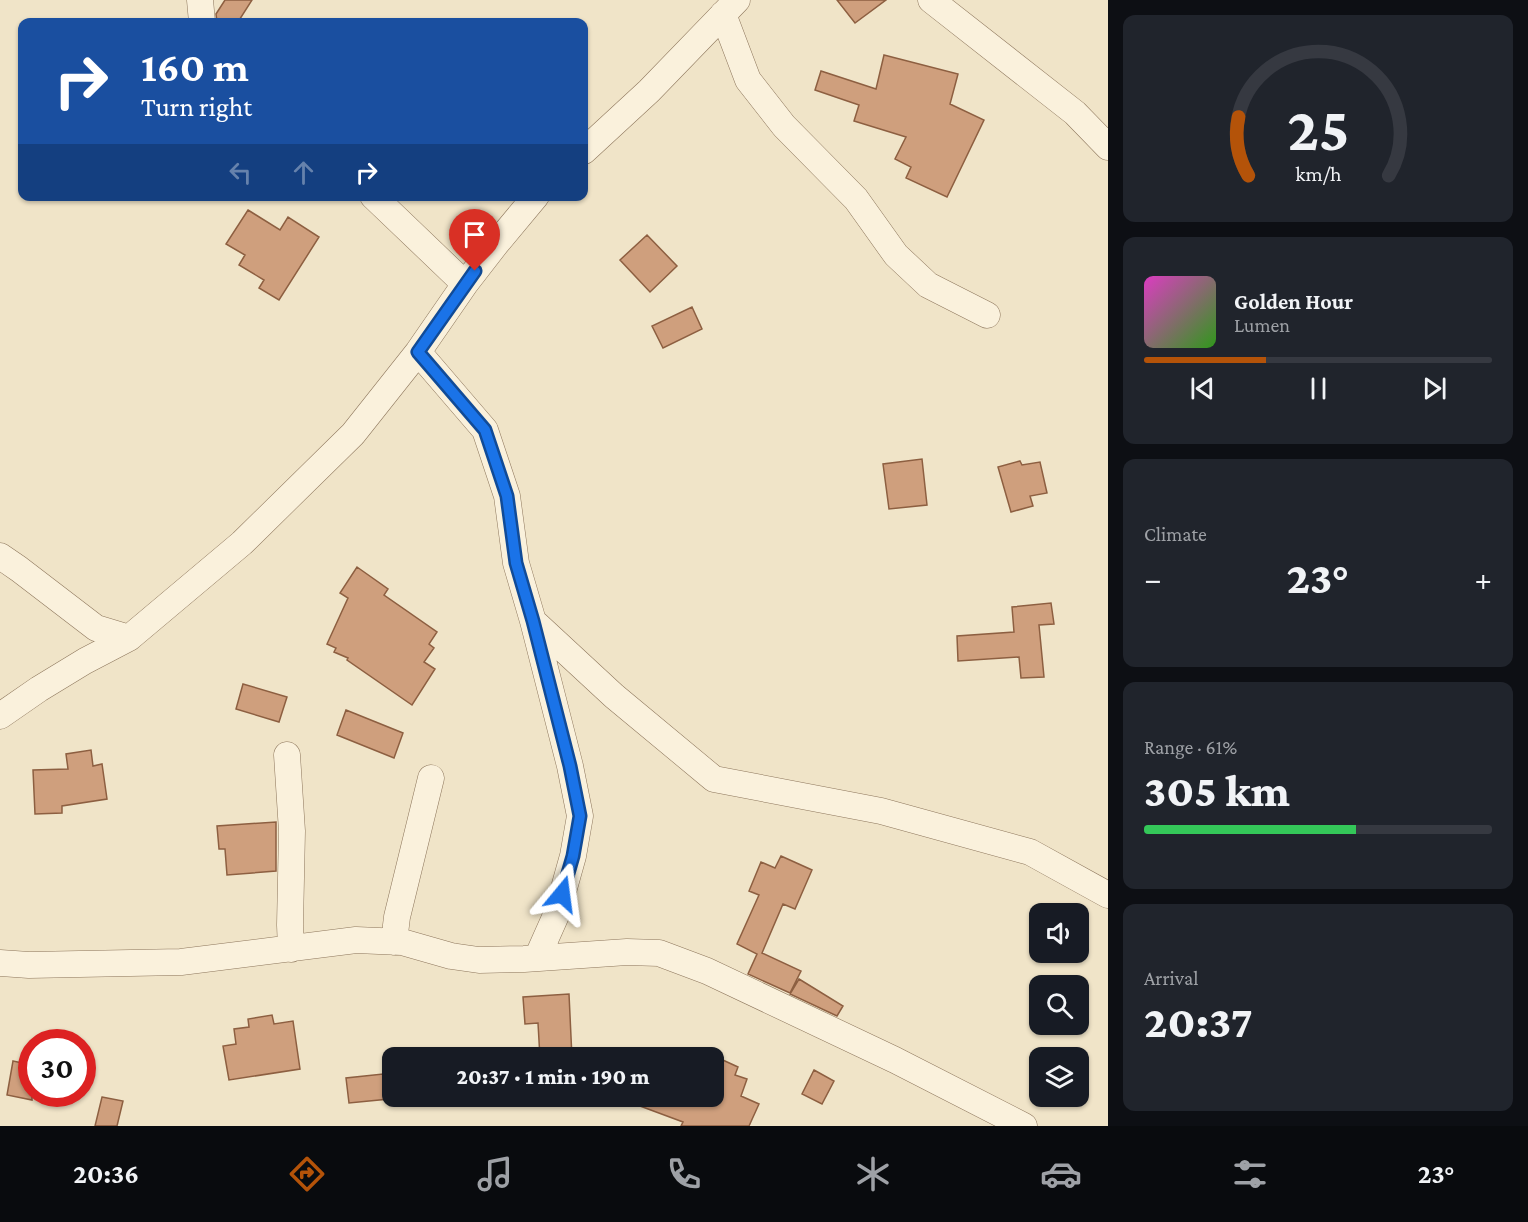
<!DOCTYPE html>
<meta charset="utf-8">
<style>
:root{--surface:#171b24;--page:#20242c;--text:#f1f3f6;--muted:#9ea1a6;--line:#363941;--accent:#b45309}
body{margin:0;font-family:"Crimson Pro",serif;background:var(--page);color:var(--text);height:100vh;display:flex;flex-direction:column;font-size:22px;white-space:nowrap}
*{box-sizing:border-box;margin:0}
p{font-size:20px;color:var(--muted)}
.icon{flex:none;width:33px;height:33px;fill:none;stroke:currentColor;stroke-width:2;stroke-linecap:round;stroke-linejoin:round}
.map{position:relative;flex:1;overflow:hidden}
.details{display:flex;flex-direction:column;gap:15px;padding:15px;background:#0d0f14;width:420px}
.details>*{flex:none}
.hud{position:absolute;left:18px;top:18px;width:570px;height:183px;border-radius:12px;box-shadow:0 2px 4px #0004;background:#1a4fa0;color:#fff;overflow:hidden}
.controls{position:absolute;left:1029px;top:903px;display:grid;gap:12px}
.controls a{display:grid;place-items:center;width:60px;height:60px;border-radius:12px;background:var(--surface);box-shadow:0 2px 4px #0004;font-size:30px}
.speed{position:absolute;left:18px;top:1029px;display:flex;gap:12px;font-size:30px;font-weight:700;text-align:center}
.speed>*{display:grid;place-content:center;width:78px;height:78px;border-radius:50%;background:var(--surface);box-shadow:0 2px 4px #0004;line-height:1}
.speed .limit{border:9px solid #d22;background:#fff;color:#111}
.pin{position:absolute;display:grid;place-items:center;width:51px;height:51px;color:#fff;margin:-62px -26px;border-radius:50% 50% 50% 0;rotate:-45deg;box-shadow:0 0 6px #0007}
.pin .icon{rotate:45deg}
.me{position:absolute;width:66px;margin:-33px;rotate:16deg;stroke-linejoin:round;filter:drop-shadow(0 0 4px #0008)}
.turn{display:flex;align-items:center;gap:21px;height:126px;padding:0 24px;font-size:27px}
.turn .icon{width:78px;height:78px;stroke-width:2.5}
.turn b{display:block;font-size:42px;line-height:51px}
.lanes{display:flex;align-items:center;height:57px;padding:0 24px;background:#0003;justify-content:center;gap:30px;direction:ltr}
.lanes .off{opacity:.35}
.big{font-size:45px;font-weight:800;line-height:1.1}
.details .widget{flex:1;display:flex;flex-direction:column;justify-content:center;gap:9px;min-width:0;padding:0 21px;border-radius:12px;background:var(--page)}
.details .dial{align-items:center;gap:0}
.dial svg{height:156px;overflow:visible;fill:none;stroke:var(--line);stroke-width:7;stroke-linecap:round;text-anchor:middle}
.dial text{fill:var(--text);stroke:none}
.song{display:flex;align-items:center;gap:18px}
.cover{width:72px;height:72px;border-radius:9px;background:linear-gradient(135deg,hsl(310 70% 55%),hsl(110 70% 35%))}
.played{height:6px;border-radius:3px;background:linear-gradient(90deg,var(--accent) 35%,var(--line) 35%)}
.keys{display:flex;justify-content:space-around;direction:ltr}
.heat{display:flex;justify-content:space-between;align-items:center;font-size:33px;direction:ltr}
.charge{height:9px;border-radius:4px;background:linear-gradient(90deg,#34c759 61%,var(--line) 0)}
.trip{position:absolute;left:382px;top:1047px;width:342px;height:60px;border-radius:12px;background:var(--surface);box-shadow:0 2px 4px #0004;font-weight:800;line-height:60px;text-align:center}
.menu{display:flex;height:96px;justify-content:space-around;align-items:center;background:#090b0e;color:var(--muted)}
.menu .icon{width:42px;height:42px}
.menu .active{color:var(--accent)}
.menu b{font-size:27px;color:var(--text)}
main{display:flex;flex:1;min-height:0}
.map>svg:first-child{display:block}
</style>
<main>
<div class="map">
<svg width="1108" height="1126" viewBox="0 0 1108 1126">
<rect width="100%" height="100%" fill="#f0e4c8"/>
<path fill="#cf9f7d" stroke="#8d5f41" stroke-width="1.5" d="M 225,0 L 252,0 L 238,22 L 217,22 L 216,14 Z
M 837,0 L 886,0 L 855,23 Z
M 884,55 L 958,74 L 950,104 L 984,120 L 947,197 L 906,178 L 911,167 L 895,159 L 906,137 L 854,121 L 859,105 L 815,90 L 821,71 L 876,89 Z
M 248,210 L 280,230 L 288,217 L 319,237 L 279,300 L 259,288 L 264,280 L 239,265 L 245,255 L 226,244 Z
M 647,235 L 677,266 L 650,292 L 620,260 Z
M 692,307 L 702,329 L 663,348 L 652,326 Z
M 922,459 L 927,505 L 889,509 L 883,464 Z
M 1020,461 L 1022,465 L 1040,462 L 1047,493 L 1030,496 L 1033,506 L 1011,512 L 998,467 Z
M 357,567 L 388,589 L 384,595 L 437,632 L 429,644 L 434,648 L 424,662 L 435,669 L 412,705 L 347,660 L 348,658 L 334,652 L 336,648 L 327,644 L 348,598 L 340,593 Z
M 1051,603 L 1054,624 L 1039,625 L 1044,677 L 1021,678 L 1019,657 L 958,661 L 957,636 L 1014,632 L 1012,607 Z
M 243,684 L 287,697 L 279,722 L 236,709 Z
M 346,710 L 403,733 L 394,758 L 337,735 Z
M 91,750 L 93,766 L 102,764 L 107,799 L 62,806 L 62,813 L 35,814 L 33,770 L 68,769 L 66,754 Z
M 276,822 L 276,871 L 227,875 L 225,849 L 219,849 L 217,826 Z
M 781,856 L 812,870 L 795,909 L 783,904 L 762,953 L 801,971 L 790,993 L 748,974 L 757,954 L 737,944 L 759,895 L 749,891 L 761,862 L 775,868 Z
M 799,979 L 843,1006 L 837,1016 L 790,994 Z
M 569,994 L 572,1058 L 540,1058 L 538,1023 L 525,1024 L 523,997 Z
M 272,1015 L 274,1024 L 293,1021 L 300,1069 L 229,1080 L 223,1046 L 236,1044 L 234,1029 L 249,1027 L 248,1019 Z
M 714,1056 L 738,1067 L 735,1075 L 747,1079 L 741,1096 L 759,1104 L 749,1126 L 681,1126 L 683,1122 L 621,1099 L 621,1096 L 714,1096 Z
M 13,1061 L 32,1065 L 32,1100 L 7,1095 Z
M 814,1070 L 834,1081 L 822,1104 L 802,1094 Z
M 383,1074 L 389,1099 L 349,1103 L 346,1078 Z
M 102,1097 L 123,1101 L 117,1126 L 95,1126 Z"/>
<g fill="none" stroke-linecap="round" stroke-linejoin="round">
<defs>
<path id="minor" d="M 200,0 L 202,22
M 931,0 L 1075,113 L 1108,147
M 723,14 L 748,80 L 784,126 L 856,199 L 896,255 L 928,285 L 987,315
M 584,151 L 649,91 L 737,0
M 373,196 L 465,284
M 418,352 L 485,430 L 507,496 L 516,563 L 533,621 L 614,696 L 714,779 L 881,811 L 1030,852 L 1108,895
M 0,556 L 19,569 L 96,628 L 129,638
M 533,621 L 570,766 L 580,816 L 573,856 L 557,913 L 537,958
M 0,716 L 39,689 L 85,661 L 129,638 L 242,543 L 353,434 L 418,352 L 465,284 L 496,244 L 536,196
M 287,755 L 292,831 L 290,925 L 291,949
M 394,942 L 397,917 L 431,778
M 0,963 L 29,965 L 181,962 L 356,940 L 402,942 L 451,956 L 479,960 L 524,959 L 627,952 L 659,953 L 707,971 L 895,1060 L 1024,1126"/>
</defs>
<use href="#minor" stroke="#8d765c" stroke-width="27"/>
<use href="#minor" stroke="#faf1dc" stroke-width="26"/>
</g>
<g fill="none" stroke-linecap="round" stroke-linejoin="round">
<defs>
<path id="route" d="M 475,271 L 418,352 L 485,430 L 507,496 L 516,563 L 533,621 L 570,766 L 580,816 L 573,856 L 562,894"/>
</defs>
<use href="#route" stroke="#114b97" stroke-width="15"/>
<use href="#route" stroke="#1a73e8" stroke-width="10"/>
</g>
</svg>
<div class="controls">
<a><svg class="icon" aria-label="sound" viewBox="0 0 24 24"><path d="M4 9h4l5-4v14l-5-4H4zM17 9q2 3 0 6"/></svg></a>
<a><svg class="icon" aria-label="search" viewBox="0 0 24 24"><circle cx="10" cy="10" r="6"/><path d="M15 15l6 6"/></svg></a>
<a><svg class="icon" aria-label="layers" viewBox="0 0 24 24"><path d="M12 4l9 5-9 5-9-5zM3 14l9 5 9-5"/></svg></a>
</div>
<div class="speed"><div class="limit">30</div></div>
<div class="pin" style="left:475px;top:271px;background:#d93025"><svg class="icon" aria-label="arrive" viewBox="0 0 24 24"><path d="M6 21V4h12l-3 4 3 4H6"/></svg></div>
<svg class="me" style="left:562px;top:894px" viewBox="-20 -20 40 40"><path d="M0-17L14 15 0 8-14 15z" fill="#1a73e8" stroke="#fff" stroke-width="4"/></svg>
<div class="trip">20:37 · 1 min · 190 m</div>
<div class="hud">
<div class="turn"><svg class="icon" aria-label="right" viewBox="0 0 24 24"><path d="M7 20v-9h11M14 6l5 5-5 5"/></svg><div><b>160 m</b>Turn right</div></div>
<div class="lanes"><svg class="icon off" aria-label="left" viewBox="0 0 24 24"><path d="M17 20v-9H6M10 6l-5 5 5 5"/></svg><svg class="icon off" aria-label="ahead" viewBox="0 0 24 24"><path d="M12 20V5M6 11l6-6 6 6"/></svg><svg class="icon" aria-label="right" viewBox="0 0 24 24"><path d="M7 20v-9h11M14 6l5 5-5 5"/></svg></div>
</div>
</div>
<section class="details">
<div class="widget dial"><svg viewBox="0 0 100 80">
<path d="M14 69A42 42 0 1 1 86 69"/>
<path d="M14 69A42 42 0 0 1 9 39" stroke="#b45309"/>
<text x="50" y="56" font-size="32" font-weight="700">25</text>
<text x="50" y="72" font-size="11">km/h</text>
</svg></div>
<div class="widget">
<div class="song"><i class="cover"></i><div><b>Golden Hour</b><p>Lumen</p></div></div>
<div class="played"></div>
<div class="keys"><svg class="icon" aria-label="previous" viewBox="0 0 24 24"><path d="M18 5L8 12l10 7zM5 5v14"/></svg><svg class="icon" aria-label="pause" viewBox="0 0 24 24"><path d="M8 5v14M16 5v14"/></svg><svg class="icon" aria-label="next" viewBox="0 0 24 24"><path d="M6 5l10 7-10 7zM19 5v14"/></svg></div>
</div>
<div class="widget"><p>Climate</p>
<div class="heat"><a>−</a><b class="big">23°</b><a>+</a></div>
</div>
<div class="widget"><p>Range · 61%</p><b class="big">305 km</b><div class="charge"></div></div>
<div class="widget"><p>Arrival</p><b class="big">20:37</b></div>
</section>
</main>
<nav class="menu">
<b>20:36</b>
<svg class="icon active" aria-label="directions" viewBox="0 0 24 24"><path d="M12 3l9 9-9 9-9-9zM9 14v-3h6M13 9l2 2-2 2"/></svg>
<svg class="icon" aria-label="music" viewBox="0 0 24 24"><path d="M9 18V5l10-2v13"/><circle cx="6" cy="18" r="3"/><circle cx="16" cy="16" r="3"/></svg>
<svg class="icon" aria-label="phone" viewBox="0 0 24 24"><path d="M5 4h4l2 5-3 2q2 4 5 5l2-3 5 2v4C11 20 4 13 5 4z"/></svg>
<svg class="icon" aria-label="climate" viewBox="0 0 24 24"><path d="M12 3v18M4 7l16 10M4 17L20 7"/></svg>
<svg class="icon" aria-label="car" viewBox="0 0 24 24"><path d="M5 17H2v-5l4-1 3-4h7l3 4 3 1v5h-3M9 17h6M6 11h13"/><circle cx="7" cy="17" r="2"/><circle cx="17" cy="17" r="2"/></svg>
<svg class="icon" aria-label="filters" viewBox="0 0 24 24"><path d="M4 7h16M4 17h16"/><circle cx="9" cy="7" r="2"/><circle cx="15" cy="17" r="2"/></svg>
<b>23°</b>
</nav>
